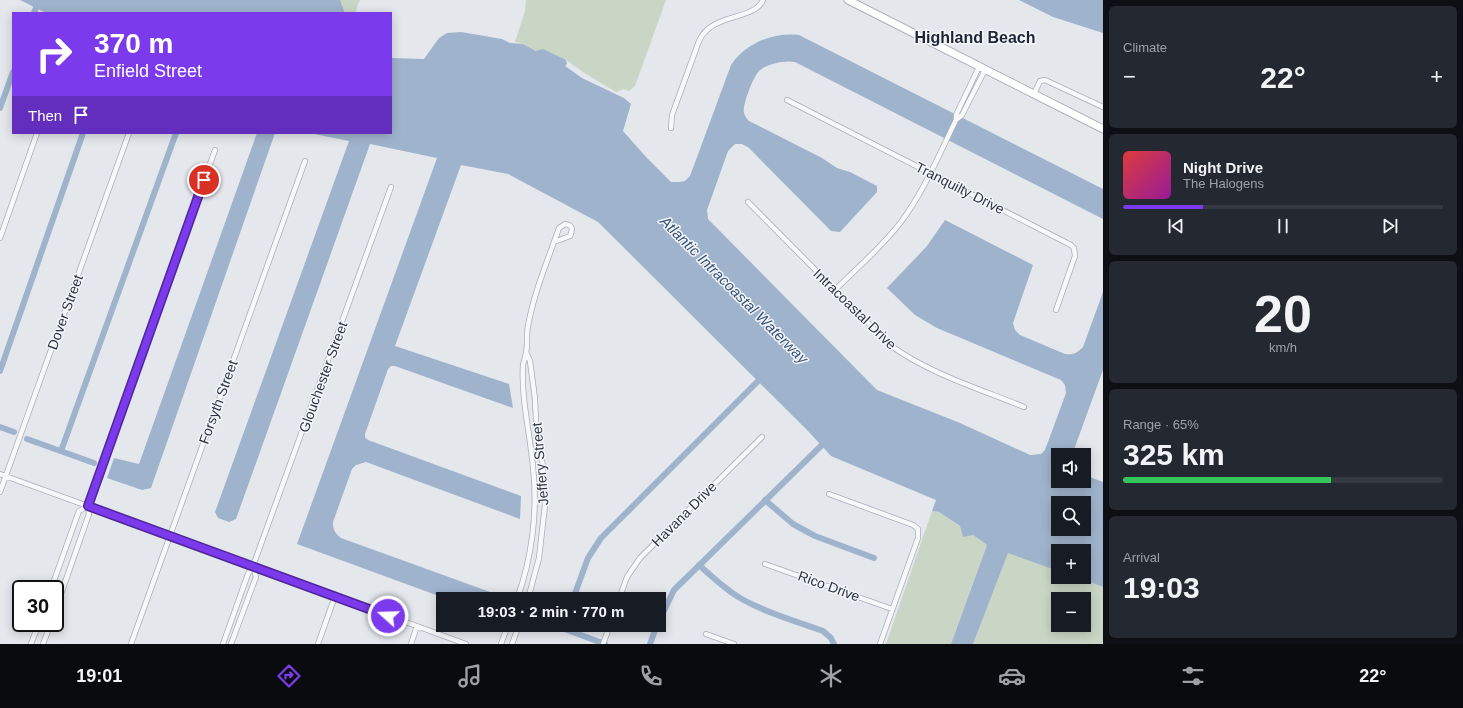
<!DOCTYPE html>
<meta charset="utf-8">
<style>
:root{--surface:#171b24;--page:#242831;--text:#f1f3f6;--muted:#9ea1a6;--line:#363941;--accent:#7c3aed}
body{margin:0;font-family:Arial,sans-serif;background:var(--page);color:var(--text);height:100vh;display:flex;flex-direction:column;font-size:15px;white-space:nowrap}
*{box-sizing:border-box;margin:0}
p{font-size:13px;color:var(--muted)}
.icon{flex:none;width:22px;height:22px;fill:none;stroke:currentColor;stroke-width:2;stroke-linecap:round;stroke-linejoin:round}
.map{position:relative;flex:1;overflow:hidden}
.details{display:flex;flex-direction:column;gap:6px;padding:6px;background:#0d0f14;width:360px}
.details>*{flex:none}
.guide{position:absolute;left:12px;top:12px;width:380px;height:122px;border-radius:0px;box-shadow:0 2px 10px #0003;background:#7c3aed;color:#fff;overflow:hidden}
.tools{position:absolute;left:1051px;top:448px;display:grid;gap:8px}
.tools a{display:grid;place-items:center;width:40px;height:40px;border-radius:0px;background:var(--surface);box-shadow:0 2px 10px #0003;font-size:20px}
.speed{position:absolute;left:12px;top:580px;display:flex;gap:8px;font-size:20px;font-weight:700;text-align:center}
.speed>*{display:grid;place-content:center;width:52px;height:52px;border-radius:50%;background:var(--surface);box-shadow:0 2px 10px #0003;line-height:1}
.speed .limit{border:2px solid #111;border-radius:6px;background:#fff;color:#111}
.pin{position:absolute;display:grid;place-items:center;width:34px;height:34px;color:#fff;margin:-17px;border:2px solid #fff;border-radius:50%;box-shadow:0 1px 4px #0007}
.me{position:absolute;width:44px;margin:-22px;rotate:290deg;stroke-linejoin:round;filter:drop-shadow(0 0 3px #0008)}
.turn{display:flex;align-items:center;gap:14px;height:84px;padding:0 16px;font-size:18px}
.turn .icon{width:52px;height:52px;stroke-width:2.5}
.turn b{display:block;font-size:28px;line-height:34px}
.then{display:flex;align-items:center;height:38px;padding:0 16px;background:#0003;gap:8px;font-size:15px}
.big{font-size:30px;font-weight:800;line-height:1.1}
.details .tile{flex:1;display:flex;flex-direction:column;justify-content:center;gap:6px;min-width:0;padding:0 14px;border-radius:6px;background:var(--page)}
.details .dial{align-items:center;gap:0}
.dial b{font-size:52px;line-height:1}
.song{display:flex;align-items:center;gap:12px}
.cover{width:48px;height:48px;border-radius:6px;background:linear-gradient(135deg,hsl(0 70% 55%),hsl(300 70% 35%))}
.played{height:4px;border-radius:2px;background:linear-gradient(90deg,var(--accent) 25%,var(--line) 25%)}
.keys{display:flex;justify-content:space-around;direction:ltr}
.heat{display:flex;justify-content:space-between;align-items:center;font-size:22px;direction:ltr}
.charge{height:6px;border-radius:3px;background:linear-gradient(90deg,#34c759 65%,var(--line) 0)}
.trip{position:absolute;left:436px;top:592px;width:230px;height:40px;border-radius:0px;background:var(--surface);box-shadow:0 2px 10px #0003;font-weight:800;line-height:40px;text-align:center}
.tab-bar{display:flex;height:64px;justify-content:space-around;align-items:center;background:#090b0e;color:var(--muted)}
.tab-bar .icon{width:28px;height:28px}
.tab-bar .current{color:var(--accent)}
.tab-bar b{font-size:18px;color:var(--text)}
main{display:flex;flex:1;min-height:0}
.map>svg:first-child{display:block}
</style>
<main>
<div class="map">
<svg width="1103" height="644" viewBox="0 0 1103 644">
<rect width="100%" height="100%" fill="#e4e7ec"/>
<path fill="#c9d6c5" fill-rule="evenodd" d="M 340,0 L 360,0 L 355,13 L 345,13 Z
M 526,0 L 666,0 L 635,86 L 629,91 L 624,89 L 616,92 L 586,74 L 566,60 L 536,51 L 523,44 L 515,42 L 525,11 Z
M 932,511 L 939,512 L 987,545 L 951,644 L 886,644 Z
M 1008,552 L 1058,571 L 1058,577 L 1076,577 L 1103,587 L 1103,644 L 973,644 ZM 1058,599 L 1084,599 L 1084,625 L 1058,625 Z"/>
<path fill="#9fb4cc" fill-rule="evenodd" d="M 20,0 L 340,0 L 345,13 L 46,13 Z
M 1019,0 L 1103,0 L 1103,33 L 1053,17 Z
M 461,32 L 502,39 L 510,43 L 523,44 L 536,51 L 543,49 L 566,60 L 567,64 L 565,66 L 582,78 L 624,98 L 631,104 L 623,131 L 647,158 L 671,182 L 679,182 L 685,181 L 690,176 L 731,65 C 746,43 773,32 799,35 L 1103,189 L 1103,219 L 795,62 C 785,60 766,64 759,71 C 753,77 742,106 744,113 C 745,116 747,119 749,121 L 822,158 L 837,168 L 850,172 L 877,186 L 877,192 L 840,232 L 831,231 L 749,148 L 742,144 L 735,144 L 728,151 L 707,210 L 708,219 L 877,390 L 960,423 L 1030,455 L 1041,454 L 1045,450 L 1066,393 L 1065,385 L 1061,380 L 937,328 L 915,315 L 887,288 L 927,246 L 945,220 L 1033,265 L 1013,323 L 1015,330 L 1020,335 L 1065,354 C 1074,355 1077,353 1083,347 L 1103,292 L 1103,370 L 1072,455 L 1058,455 L 1058,481 L 1084,481 L 1084,475 L 1103,482 L 1103,587 L 1076,577 L 1084,577 L 1084,551 L 1058,551 L 1058,571 L 1008,553 L 973,644 L 951,644 L 987,545 L 973,535 L 963,537 L 960,526 L 939,512 L 932,511 L 936,500 L 831,456 L 808,431 L 598,222 L 508,174 L 461,165 L 395,346 L 509,384 L 513,408 L 395,366 L 391,366 L 388,369 L 365,434 L 365,437 L 368,440 L 521,496 L 520,519 L 366,462 L 356,465 L 352,469 L 333,522 C 333,530 335,533 341,538 L 504,597 L 503,599 L 447,599 L 297,544 L 437,158 L 370,144 L 236,519 L 229,522 L 218,518 L 215,512 L 349,141 L 309,133 L 391,133 L 391,58 L 424,59 L 439,38 L 447,33 ZM 1058,503 L 1084,503 L 1084,529 L 1058,529 Z
M 257,133 L 275,133 L 151,488 L 142,490 L 107,478 L 114,458 L 139,464 Z"/>
<g fill="none" stroke-linecap="round" stroke-linejoin="round">
<path stroke="#9fb4cc" stroke-width="6" d="M 34,13 L 39,0
M 0,108 L 13,72
M 0,371 L 83,133
M 0,427 L 14,432
M 27,439 L 94,463
M 61,451 L 176,133
M 765,500 L 793,524 L 815,536 L 874,558
M 699,565 C 712,577 725,589 740,598 C 766,613 796,621 823,631 L 831,638 L 834,644
M 573,599 L 588,558 L 601,538 L 763,376
M 659,621 L 674,590 L 827,440
M 563,625 L 562,628 L 605,644
M 650,644 L 657,625"/>
<defs>
<path id="minor" d="M 1034,94 L 1040,81 L 1045,80 L 1103,107
M 787,100 L 1071,245 L 1074,248 L 1075,256 L 1056,310
M 956,120 L 956,115 L 979,67
M 671,128 L 672,115 L 699,41 C 712,12 754,21 763,0
M 748,202 L 890,345 C 928,373 980,389 1024,407
M 0,238 L 37,133
M 835,290 C 857,268 882,247 901,222 C 924,191 939,155 956,120 L 962,115 L 985,70
M 526,352 L 530,361 L 535,399 L 536,421 L 543,467 L 545,505 L 539,558 L 528,599
M 0,474 L 466,644
M 0,492 L 129,133
M 829,494 L 913,525 L 918,529 L 918,538 L 880,644
M 765,564 L 892,609
M 253,566 L 391,187
M 51,589 L 79,511 L 88,506
M 517,599 C 532,558 538,511 533,467 C 530,433 521,399 523,365 C 524,361 525,357 526,353 C 528,344 526,335 528,326 C 534,292 548,260 559,228 L 565,224 C 573,225 573,229 570,236 L 554,242
M 619,599 L 627,577 L 640,558 L 762,437
M 55,611 L 89,514 L 88,506 L 215,150
M 706,634 L 734,644
M 31,644 L 39,623
M 43,644 L 51,623
M 131,644 L 305,161
M 223,644 L 248,574 L 253,566 L 256,577 L 231,644
M 318,644 L 335,596
M 411,644 L 417,626
M 501,644 L 508,625
M 512,644 L 519,625
M 603,644 L 610,625"/>
<path id="secondary" d="M 848,0 L 1103,129"/>
</defs>
<use href="#minor" stroke="#a9aeb7" stroke-width="6"/>
<use href="#secondary" stroke="#a9aeb7" stroke-width="9"/>
<use href="#minor" stroke="#f7f8fa" stroke-width="4.5"/>
<use href="#secondary" stroke="#fff" stroke-width="7"/>
</g>
<g fill="none" stroke-linecap="round" stroke-linejoin="round">
<defs>
<path id="route" d="M 204,180 L 88,506 L 388,616"/>
</defs>
<use href="#route" stroke="#51269a" stroke-width="10"/>
<use href="#route" stroke="#7c3aed" stroke-width="7"/>
</g>
<g text-anchor="middle" stroke-width="3" stroke-linejoin="round" paint-order="stroke">
<g font-size="14" fill="#2b3445" stroke="#f4f6f9">
<text transform="translate(960 188) rotate(27)" y="5">Tranquilty Drive</text>
<text transform="translate(855 309) rotate(44)" y="5">Intracoastal Drive</text>
<text transform="translate(65 312) rotate(-70)" y="5">Dover Street</text>
<text transform="translate(323 377) rotate(-70)" y="5">Glouchester Street</text>
<text transform="translate(218 402) rotate(-70)" y="5">Forsyth Street</text>
<text transform="translate(540 464) rotate(-95)" y="5">Jeffery Street</text>
<text transform="translate(684 514) rotate(-45)" y="5">Havana Drive</text>
<text transform="translate(829 586) rotate(20)" y="5">Rico Drive</text>
</g>
<g font-size="15" font-style="italic" fill="#34527a" stroke="#f4f6f9">
<text transform="translate(734 290) rotate(45)" y="5">Atlantic Intracoastal Waterway</text>
</g>
<g font-size="16" font-weight="bold" fill="#1d2536" stroke="#f4f6f9">
<text x="975" y="43">Highland Beach</text>
</g>
</g>
</svg>
<div class="tools">
<a><svg class="icon" aria-label="sound" viewBox="0 0 24 24"><path d="M4 9h4l5-4v14l-5-4H4zM17 9q2 3 0 6"/></svg></a>
<a><svg class="icon" aria-label="search" viewBox="0 0 24 24"><circle cx="10" cy="10" r="6"/><path d="M15 15l6 6"/></svg></a>
<a>+</a>
<a>−</a>
</div>
<div class="speed"><div class="limit">30</div></div>
<div class="pin" style="left:204px;top:180px;background:#d93025"><svg class="icon" aria-label="arrive" viewBox="0 0 24 24"><path d="M6 21V4h12l-3 4 3 4H6"/></svg></div>
<svg class="me" style="left:388px;top:616px" viewBox="-20 -20 40 40"><circle r="17" fill="#7c3aed" stroke="#fff" stroke-width="3"/><path d="M0-11L8 9 0 5-8 9z" fill="#fff"/></svg>
<div class="trip">19:03 · 2 min · 770 m</div>
<div class="guide">
<div class="turn"><svg class="icon" aria-label="right" viewBox="0 0 24 24"><path d="M7 20v-9h11M14 6l5 5-5 5"/></svg><div><b>370 m</b>Enfield Street</div></div>
<div class="then">Then<svg class="icon" aria-label="arrive" viewBox="0 0 24 24"><path d="M6 21V4h12l-3 4 3 4H6"/></svg></div>
</div>
</div>
<section class="details">
<div class="tile"><p>Climate</p>
<div class="heat"><a>−</a><b class="big">22°</b><a>+</a></div>
</div>
<div class="tile">
<div class="song"><i class="cover"></i><div><b>Night Drive</b><p>The Halogens</p></div></div>
<div class="played"></div>
<div class="keys"><svg class="icon" aria-label="previous" viewBox="0 0 24 24"><path d="M18 5L8 12l10 7zM5 5v14"/></svg><svg class="icon" aria-label="pause" viewBox="0 0 24 24"><path d="M8 5v14M16 5v14"/></svg><svg class="icon" aria-label="next" viewBox="0 0 24 24"><path d="M6 5l10 7-10 7zM19 5v14"/></svg></div>
</div>
<div class="tile dial"><b>20</b><p>km/h</p></div>
<div class="tile"><p>Range · 65%</p><b class="big">325 km</b><div class="charge"></div></div>
<div class="tile"><p>Arrival</p><b class="big">19:03</b></div>
</section>
</main>
<nav class="tab-bar">
<b>19:01</b>
<svg class="icon current" aria-label="directions" viewBox="0 0 24 24"><path d="M12 3l9 9-9 9-9-9zM9 14v-3h6M13 9l2 2-2 2"/></svg>
<svg class="icon" aria-label="music" viewBox="0 0 24 24"><path d="M9 18V5l10-2v13"/><circle cx="6" cy="18" r="3"/><circle cx="16" cy="16" r="3"/></svg>
<svg class="icon" aria-label="phone" viewBox="0 0 24 24"><path d="M5 4h4l2 5-3 2q2 4 5 5l2-3 5 2v4C11 20 4 13 5 4z"/></svg>
<svg class="icon" aria-label="climate" viewBox="0 0 24 24"><path d="M12 3v18M4 7l16 10M4 17L20 7"/></svg>
<svg class="icon" aria-label="car" viewBox="0 0 24 24"><path d="M5 17H2v-5l4-1 3-4h7l3 4 3 1v5h-3M9 17h6M6 11h13"/><circle cx="7" cy="17" r="2"/><circle cx="17" cy="17" r="2"/></svg>
<svg class="icon" aria-label="filters" viewBox="0 0 24 24"><path d="M4 7h16M4 17h16"/><circle cx="9" cy="7" r="2"/><circle cx="15" cy="17" r="2"/></svg>
<b>22°</b>
</nav>
